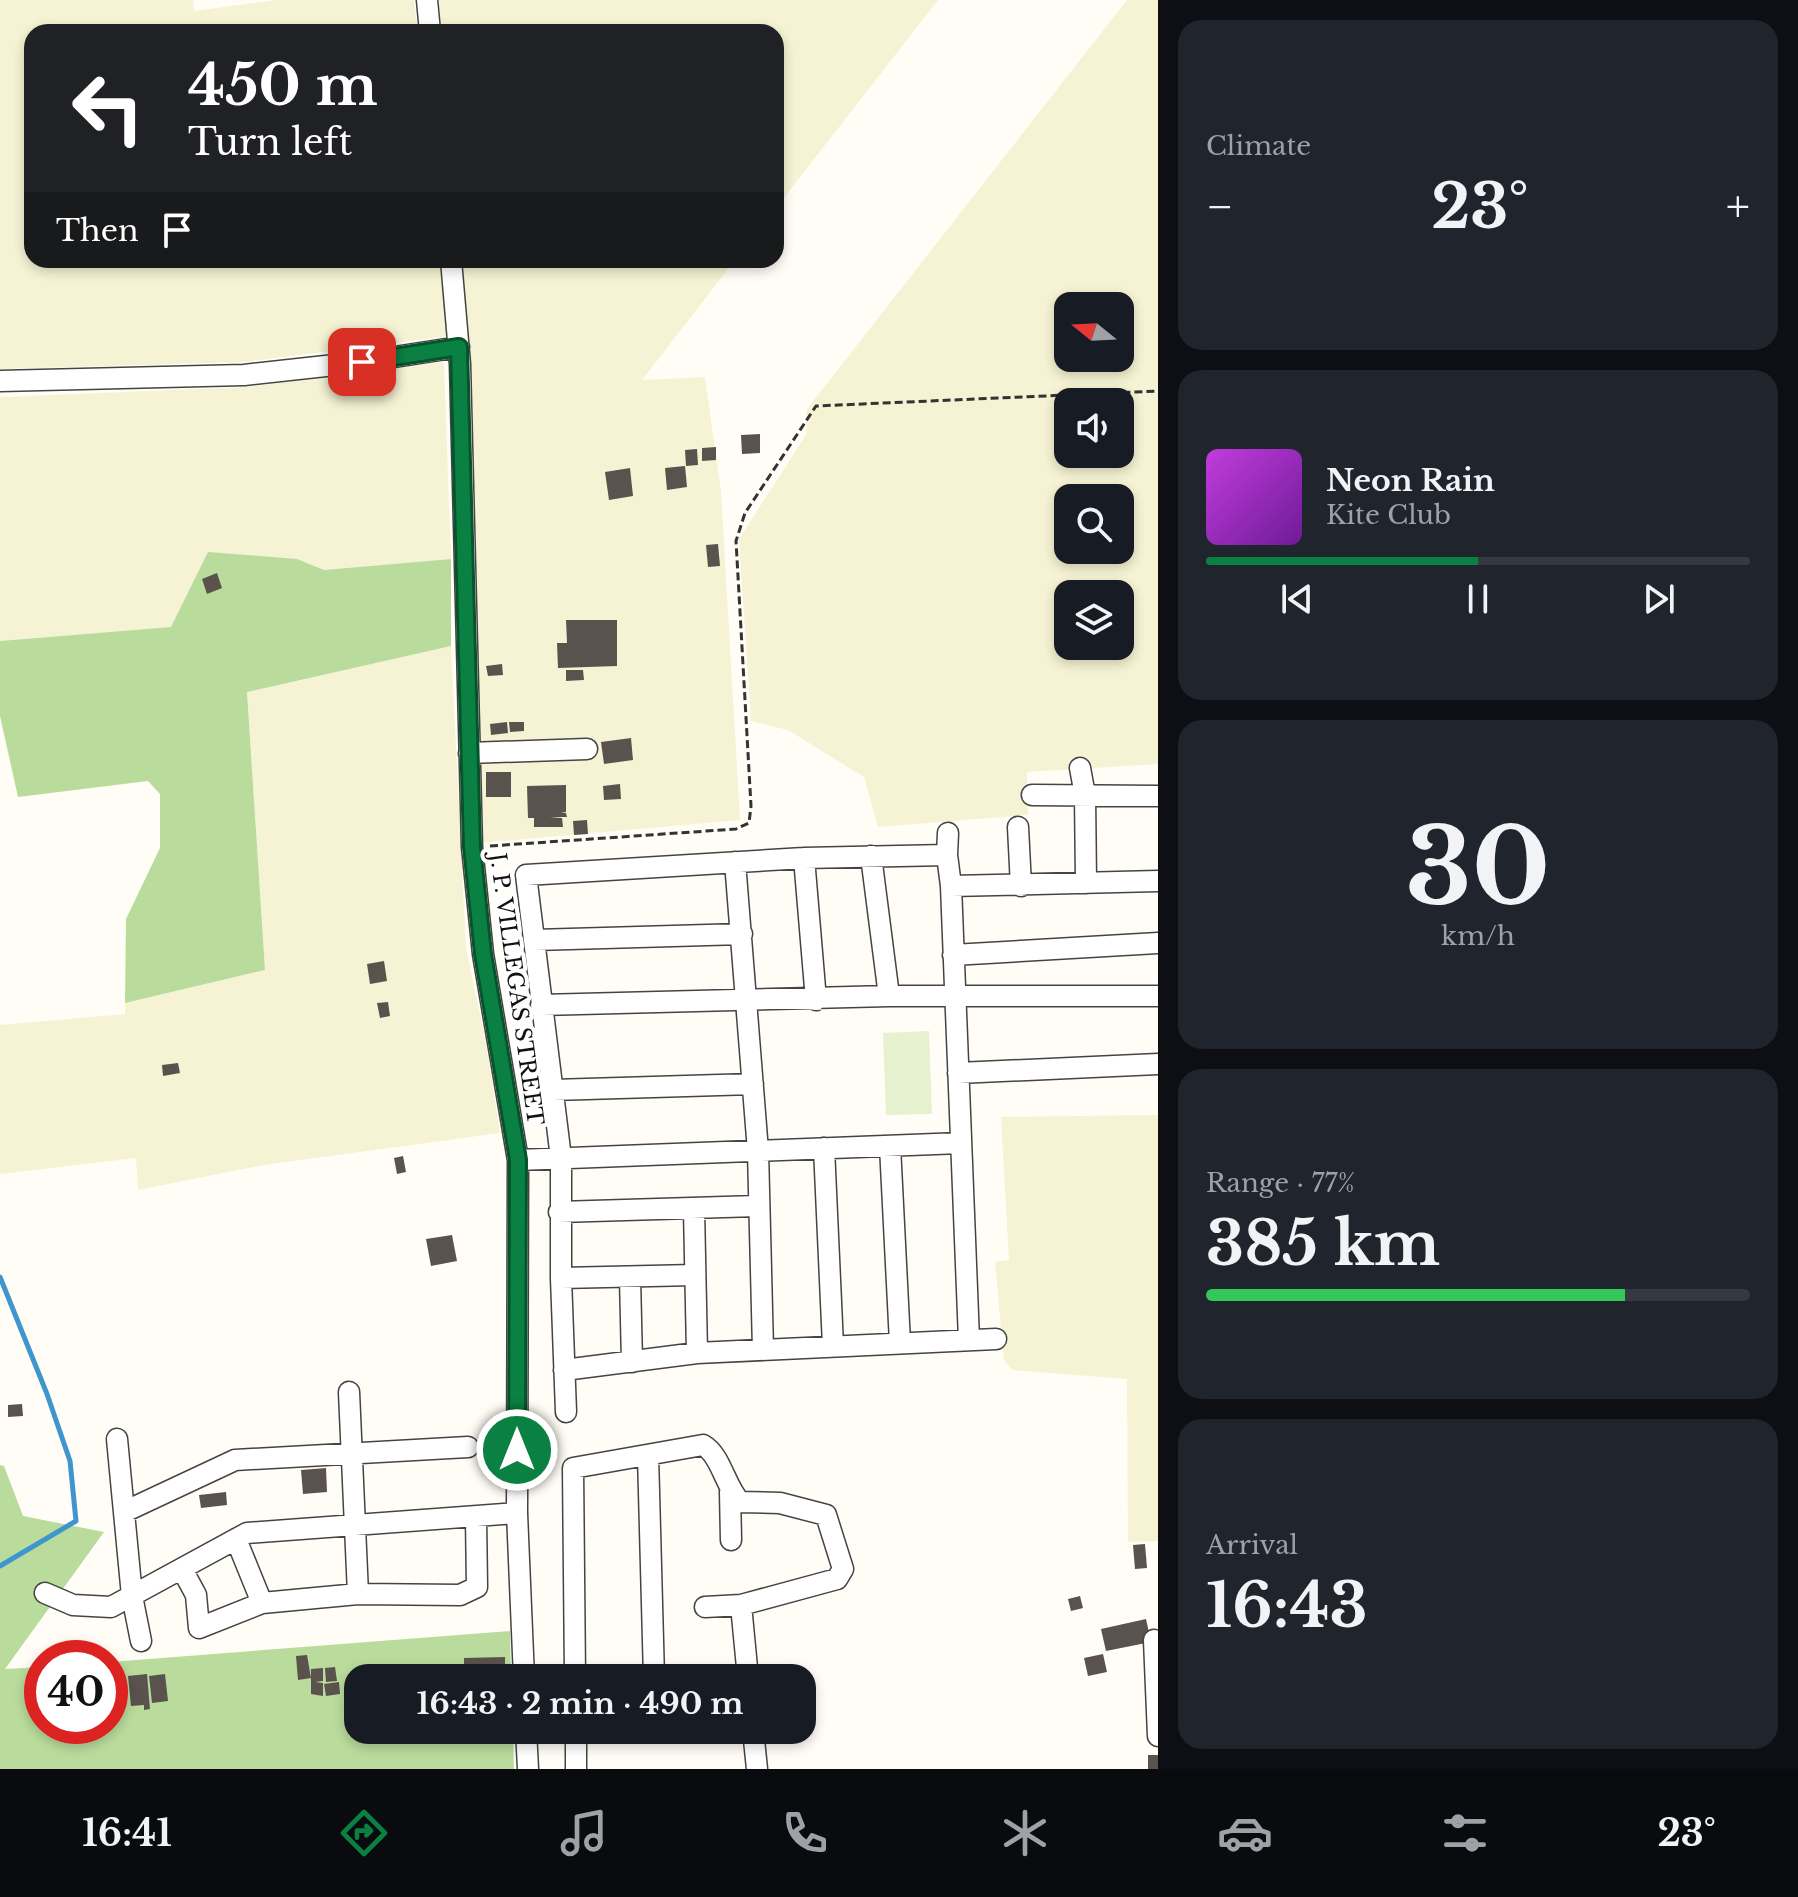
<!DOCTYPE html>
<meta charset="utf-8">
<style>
:root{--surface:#171b24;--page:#20242c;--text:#f1f3f6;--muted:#9ea1a6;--line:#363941;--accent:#0b8043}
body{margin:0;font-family:"Libre Baskerville",serif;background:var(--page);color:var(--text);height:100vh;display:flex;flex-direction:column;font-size:30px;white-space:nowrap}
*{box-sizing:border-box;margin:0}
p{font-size:26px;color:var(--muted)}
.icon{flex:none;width:44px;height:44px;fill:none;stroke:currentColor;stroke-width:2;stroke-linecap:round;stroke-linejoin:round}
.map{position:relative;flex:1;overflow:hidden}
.sheet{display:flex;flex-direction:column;gap:20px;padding:20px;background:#0d0f14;width:640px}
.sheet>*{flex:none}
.guide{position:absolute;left:24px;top:24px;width:760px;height:244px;border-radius:24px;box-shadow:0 4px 12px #0003;background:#202124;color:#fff;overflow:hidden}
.needle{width:52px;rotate:288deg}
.buttons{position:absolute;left:1054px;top:292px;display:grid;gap:16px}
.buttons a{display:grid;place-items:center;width:80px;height:80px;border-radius:16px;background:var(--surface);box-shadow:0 4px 12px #0003;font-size:40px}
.speed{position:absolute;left:24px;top:1640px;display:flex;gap:16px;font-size:40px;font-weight:700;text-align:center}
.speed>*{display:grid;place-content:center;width:104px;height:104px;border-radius:50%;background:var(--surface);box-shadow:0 4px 12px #0003;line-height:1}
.speed .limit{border:12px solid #d22;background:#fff;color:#111}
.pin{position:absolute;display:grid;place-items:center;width:68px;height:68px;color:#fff;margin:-34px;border-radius:16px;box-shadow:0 4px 12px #0006}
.me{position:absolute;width:88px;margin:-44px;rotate:0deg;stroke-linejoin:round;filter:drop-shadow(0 0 6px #0008)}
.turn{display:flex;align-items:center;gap:28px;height:168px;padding:0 32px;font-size:36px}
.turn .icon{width:104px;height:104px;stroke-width:2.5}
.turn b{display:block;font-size:56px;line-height:68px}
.then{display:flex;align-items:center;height:76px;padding:0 32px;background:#0003;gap:16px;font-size:30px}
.big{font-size:60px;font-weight:700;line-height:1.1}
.sheet .card{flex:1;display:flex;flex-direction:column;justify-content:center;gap:12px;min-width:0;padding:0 28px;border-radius:24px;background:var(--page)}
.sheet .dial{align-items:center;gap:0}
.dial b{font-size:104px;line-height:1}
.song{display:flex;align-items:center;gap:24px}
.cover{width:96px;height:96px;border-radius:12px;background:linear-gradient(135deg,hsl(290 70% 55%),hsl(280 70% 35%))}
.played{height:8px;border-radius:4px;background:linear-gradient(90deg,var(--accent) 50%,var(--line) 50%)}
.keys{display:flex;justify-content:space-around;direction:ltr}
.heat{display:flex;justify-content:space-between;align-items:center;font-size:44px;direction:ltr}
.charge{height:12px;border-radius:6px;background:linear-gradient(90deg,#34c759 77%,var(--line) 0)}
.trip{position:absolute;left:344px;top:1664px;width:472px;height:80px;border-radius:24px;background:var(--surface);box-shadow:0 4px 12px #0003;font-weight:700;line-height:80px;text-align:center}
.tab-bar{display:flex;height:128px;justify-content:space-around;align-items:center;background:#090b0e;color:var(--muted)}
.tab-bar .icon{width:56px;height:56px}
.tab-bar .current{color:var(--accent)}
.tab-bar b{font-size:36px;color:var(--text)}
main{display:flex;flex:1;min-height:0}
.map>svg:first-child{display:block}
</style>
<main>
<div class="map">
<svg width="1158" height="1769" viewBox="0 0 1158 1769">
<rect width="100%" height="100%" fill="#fffdf5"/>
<path fill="#f6f3d4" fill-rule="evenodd" d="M 0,0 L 193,0 L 194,11 L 277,0 L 414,0 L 418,32 L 32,32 L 32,260 L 441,260 L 449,336 L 244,362 L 0,369 Z
M 439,0 L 938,0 L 776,208 L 776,32 L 441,32 Z
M 1127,0 L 1158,0 L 1158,764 L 1027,772 L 1028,815 L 878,827 L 864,777 L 788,730 L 751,721 L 739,539 L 806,435 L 807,409 ZM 1068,306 L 1120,306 L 1120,358 L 1068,358 ZM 1068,402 L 1120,402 L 1120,454 L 1068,454 ZM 1068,498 L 1120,498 L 1120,550 L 1068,550 ZM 1068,594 L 1120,594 L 1120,646 L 1068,646 Z
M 460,260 L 735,260 L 642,380 L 705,377 L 721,492 L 740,820 L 479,843 L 470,388 Z
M 444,362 L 451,559 L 324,570 L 297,559 L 172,627 L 0,641 L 0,397 L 249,387 Z
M 451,646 L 466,948 L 485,1038 L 500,1133 L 264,1165 L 138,1190 L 136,1158 L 0,1174 L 0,1025 L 125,1014 L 125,1003 L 265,970 L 247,692 Z
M 1158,1115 L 1158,1541 L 1128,1542 L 1127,1379 L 1012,1370 L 1004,1360 L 995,1262 L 1009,1260 L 1001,1117 Z"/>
<path fill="#b9dc9c" d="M 208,552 L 297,559 L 324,570 L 451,559 L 451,646 L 247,692 L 265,970 L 125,1003 L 126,919 L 160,848 L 160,794 L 148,781 L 18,797 L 0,716 L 0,641 L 171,627 Z
M 0,1465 L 4,1466 L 23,1516 L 104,1532 L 5,1669 L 42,1667 L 42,1726 L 110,1726 L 110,1662 L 510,1631 L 511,1678 L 358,1678 L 358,1730 L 513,1730 L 514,1769 L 0,1769 Z"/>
<path fill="#e6f2cf" d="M 929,1031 L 932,1114 L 886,1115 L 883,1033 Z"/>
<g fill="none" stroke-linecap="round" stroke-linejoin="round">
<path stroke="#3f96cf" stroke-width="5" d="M 0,1277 L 47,1394 L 70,1461 L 76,1521 L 0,1566"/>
</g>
<path fill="#5a524d" d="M 760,434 L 760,453 L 742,454 L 741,435 Z
M 716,447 L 716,460 L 702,461 L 702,448 Z
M 697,449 L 698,465 L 686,466 L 685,450 Z
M 685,466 L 687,487 L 667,490 L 665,468 Z
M 630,468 L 633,496 L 609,500 L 605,472 Z
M 718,544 L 720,566 L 708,567 L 706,545 Z
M 217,573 L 222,588 L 207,594 L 202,579 Z
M 566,620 L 617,620 L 617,666 L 558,668 L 557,643 L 567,643 Z
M 502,664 L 503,675 L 488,676 L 486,666 Z
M 566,670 L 583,670 L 584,680 L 566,681 Z
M 507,722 L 508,733 L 491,735 L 490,724 Z
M 509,722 L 524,722 L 524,731 L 510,732 Z
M 631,738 L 633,760 L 604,764 L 601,742 Z
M 486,772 L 511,772 L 511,797 L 486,797 Z
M 620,784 L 621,799 L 604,800 L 603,786 Z
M 566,785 L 566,812 L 561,813 L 566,813 L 567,817 L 550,817 L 562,818 L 563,827 L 534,827 L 534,818 L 528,818 L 527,786 Z
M 587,820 L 588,834 L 574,835 L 573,821 Z
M 384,961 L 387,981 L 370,984 L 367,964 Z
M 388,1002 L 390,1016 L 380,1018 L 377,1003 Z
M 178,1063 L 180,1073 L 163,1076 L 162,1065 Z
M 403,1156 L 406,1172 L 397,1174 L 394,1158 Z
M 452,1235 L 457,1261 L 431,1266 L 426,1239 Z
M 22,1404 L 23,1416 L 8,1417 L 8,1405 Z
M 326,1468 L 327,1492 L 303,1494 L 301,1470 Z
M 226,1492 L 227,1505 L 201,1508 L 199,1495 Z
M 1145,1544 L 1147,1568 L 1135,1569 L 1133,1545 Z
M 1080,1596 L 1083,1608 L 1071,1611 L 1068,1599 Z
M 1146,1619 L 1151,1642 L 1106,1651 L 1101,1629 Z
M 1103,1654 L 1107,1672 L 1088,1676 L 1084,1658 Z
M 307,1655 L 311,1678 L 298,1680 L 296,1656 Z
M 505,1657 L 505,1678 L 464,1678 L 464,1658 Z
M 335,1667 L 337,1681 L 326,1682 L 325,1668 Z
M 323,1668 L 323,1681 L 315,1682 L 323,1683 L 323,1696 L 311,1694 L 311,1669 Z
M 147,1674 L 150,1709 L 144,1710 L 144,1705 L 131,1706 L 128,1676 Z
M 165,1674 L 168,1701 L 152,1703 L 149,1676 Z
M 339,1682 L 340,1694 L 326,1696 L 324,1684 Z
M 32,1697 L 42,1697 L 42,1716 L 32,1716 Z
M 1148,1755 L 1158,1755 L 1158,1769 L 1148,1769 Z"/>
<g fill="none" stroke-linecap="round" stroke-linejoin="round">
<defs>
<path id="minor" d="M 427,0 L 430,32
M 451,260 L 460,364 L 472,847 L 483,954 L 518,1160 L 517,1513 L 524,1678
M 0,381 L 244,375 L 362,362 L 459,347
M 469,753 L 587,749
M 1080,768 L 1085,795 L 1086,883
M 1032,795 L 1158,796
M 1018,827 L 1021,886
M 948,833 L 947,855 L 951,886 L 969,1340
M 871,856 L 889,996
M 804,858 L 816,1000
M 735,862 L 758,1151 L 763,1350
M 951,886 L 1158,881
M 535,940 L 742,934
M 953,955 L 1158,943
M 541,1005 L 889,996 L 1158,996
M 958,1073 L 1158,1064
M 553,1090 L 753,1084
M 890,1146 L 900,1343
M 824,1148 L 833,1346
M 518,1160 L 961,1143
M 559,1212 L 757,1206
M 561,1278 L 695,1275
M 630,1278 L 632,1362
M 697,1353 L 996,1339
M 564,1370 L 697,1353 L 694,1209
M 349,1392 L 358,1594
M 566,1412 L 561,1278 L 561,1158 L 526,875 L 804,858 L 947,855
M 117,1439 L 132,1596 L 141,1641
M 648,1455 L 654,1678
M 730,1492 L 731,1540
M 124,1512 L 235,1460 L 468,1447
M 236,1539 L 262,1603
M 182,1569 L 196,1595 L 199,1628 L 262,1603 L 358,1594 L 460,1595 L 477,1587 L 476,1517
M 45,1593 L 73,1605 L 111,1607 L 247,1533 L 517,1513
M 741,1605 L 748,1678
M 1154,1640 L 1158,1736
M 575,1678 L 573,1468 L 703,1445 C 721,1455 725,1486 740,1502 L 780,1503 L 826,1515 L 843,1569 L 837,1579 L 741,1605 L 705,1607
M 526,1730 L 528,1769
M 576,1730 L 576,1769
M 753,1730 L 757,1769"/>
</defs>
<use href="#minor" stroke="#444" stroke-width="23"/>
<path stroke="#333" stroke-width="3" stroke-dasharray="8 4" stroke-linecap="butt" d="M 490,846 L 736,829 L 749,823 L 751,806 L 736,541 L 745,513 L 816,406 L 1158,391"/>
<use href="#minor" stroke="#fff" stroke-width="20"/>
</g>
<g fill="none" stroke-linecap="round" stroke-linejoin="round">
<defs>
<path id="route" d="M 362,362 L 459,347 L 472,847 L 483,954 L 518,1160 L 517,1450"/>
</defs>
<use href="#route" stroke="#07532c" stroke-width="20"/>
<use href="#route" stroke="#0b8043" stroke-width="14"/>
</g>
<g text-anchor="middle" stroke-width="8" stroke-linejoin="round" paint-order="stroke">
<g font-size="22" fill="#111" stroke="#fff">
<text transform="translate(517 989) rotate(82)" y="8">J. P. VILLEGAS STREET</text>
</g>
</g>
</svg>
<div class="buttons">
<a><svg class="needle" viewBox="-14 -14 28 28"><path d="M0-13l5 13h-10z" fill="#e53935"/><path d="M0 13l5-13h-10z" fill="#9ea1a6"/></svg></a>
<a><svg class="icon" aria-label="sound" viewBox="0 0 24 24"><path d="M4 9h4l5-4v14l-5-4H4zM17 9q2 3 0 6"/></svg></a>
<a><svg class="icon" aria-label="search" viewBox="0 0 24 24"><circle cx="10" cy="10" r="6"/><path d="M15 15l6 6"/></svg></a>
<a><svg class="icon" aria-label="layers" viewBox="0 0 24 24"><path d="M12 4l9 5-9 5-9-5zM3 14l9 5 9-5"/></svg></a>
</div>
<div class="speed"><div class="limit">40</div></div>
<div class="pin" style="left:362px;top:362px;background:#d93025"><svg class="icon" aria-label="arrive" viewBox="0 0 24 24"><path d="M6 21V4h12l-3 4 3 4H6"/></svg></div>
<svg class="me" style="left:517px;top:1450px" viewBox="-20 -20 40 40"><circle r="17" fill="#0b8043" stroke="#fff" stroke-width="3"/><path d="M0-11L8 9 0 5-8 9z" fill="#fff"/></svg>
<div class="trip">16:43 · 2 min · 490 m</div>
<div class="guide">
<div class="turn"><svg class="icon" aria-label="left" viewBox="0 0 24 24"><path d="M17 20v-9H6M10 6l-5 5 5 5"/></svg><div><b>450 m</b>Turn left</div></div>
<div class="then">Then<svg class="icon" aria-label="arrive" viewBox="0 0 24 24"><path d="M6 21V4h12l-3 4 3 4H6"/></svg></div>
</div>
</div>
<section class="sheet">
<div class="card"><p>Climate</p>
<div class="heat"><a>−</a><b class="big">23°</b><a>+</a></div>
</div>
<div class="card">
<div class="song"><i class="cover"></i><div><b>Neon Rain</b><p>Kite Club</p></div></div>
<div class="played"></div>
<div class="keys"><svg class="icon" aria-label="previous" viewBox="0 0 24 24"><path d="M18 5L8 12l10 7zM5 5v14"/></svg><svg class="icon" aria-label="pause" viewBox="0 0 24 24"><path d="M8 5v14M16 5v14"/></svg><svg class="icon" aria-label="next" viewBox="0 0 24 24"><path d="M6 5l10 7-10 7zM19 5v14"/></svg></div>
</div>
<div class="card dial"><b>30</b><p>km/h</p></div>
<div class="card"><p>Range · 77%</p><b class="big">385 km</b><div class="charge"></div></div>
<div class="card"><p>Arrival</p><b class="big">16:43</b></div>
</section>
</main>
<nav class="tab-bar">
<b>16:41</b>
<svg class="icon current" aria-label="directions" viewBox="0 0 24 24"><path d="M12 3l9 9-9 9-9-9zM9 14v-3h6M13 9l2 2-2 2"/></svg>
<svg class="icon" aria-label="music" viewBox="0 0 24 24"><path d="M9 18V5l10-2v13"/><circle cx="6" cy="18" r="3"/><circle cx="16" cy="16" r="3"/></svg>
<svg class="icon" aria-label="phone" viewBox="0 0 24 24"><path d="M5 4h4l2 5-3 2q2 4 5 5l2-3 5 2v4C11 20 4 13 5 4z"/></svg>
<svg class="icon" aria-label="climate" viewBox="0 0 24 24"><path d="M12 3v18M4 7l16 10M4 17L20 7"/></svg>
<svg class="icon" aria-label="car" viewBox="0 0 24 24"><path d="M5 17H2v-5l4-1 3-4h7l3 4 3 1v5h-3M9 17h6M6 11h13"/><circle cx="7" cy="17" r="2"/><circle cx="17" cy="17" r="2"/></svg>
<svg class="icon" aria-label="filters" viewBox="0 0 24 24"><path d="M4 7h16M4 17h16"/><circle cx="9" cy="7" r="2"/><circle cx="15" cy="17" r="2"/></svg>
<b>23°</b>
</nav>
